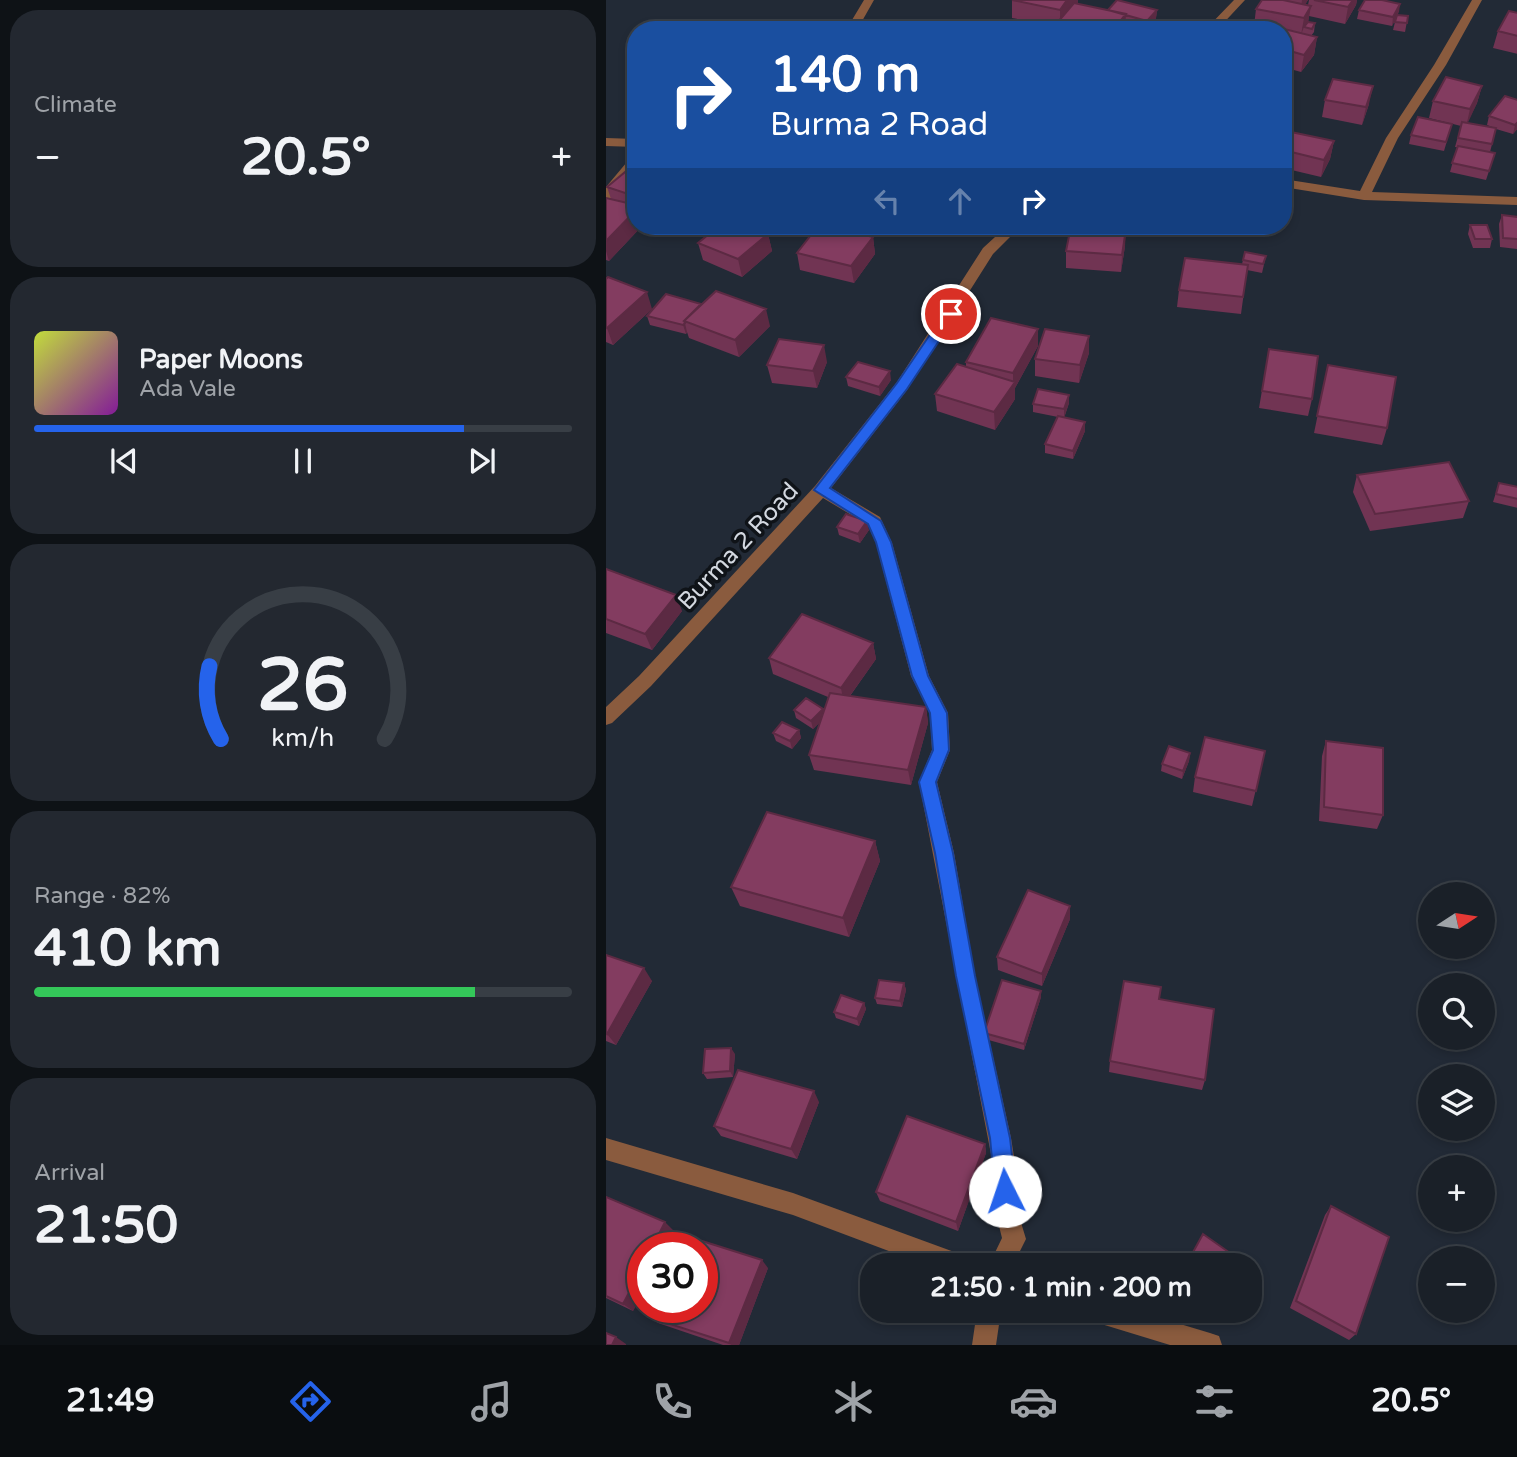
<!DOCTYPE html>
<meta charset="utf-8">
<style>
:root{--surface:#1a2028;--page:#232830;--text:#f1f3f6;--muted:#9fa3a8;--line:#383e45;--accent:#2563eb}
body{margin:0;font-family:"Varela Round",sans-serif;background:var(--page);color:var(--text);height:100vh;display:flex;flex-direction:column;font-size:26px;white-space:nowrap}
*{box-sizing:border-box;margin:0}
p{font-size:23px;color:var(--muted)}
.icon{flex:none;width:38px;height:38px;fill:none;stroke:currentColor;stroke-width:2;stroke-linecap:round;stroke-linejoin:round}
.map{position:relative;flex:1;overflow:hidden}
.side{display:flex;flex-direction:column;gap:10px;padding:10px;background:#0e1216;width:606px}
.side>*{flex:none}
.banner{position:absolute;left:21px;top:21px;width:665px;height:214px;border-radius:28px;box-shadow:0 4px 10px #0003,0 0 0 2px var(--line);background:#1a4fa0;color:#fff;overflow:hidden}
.needle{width:46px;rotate:78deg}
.fabs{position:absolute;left:812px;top:882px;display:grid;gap:14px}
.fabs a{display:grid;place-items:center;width:77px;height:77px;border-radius:50%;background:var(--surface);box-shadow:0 4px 10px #0003,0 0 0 2px var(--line);font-size:35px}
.speed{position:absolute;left:21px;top:1232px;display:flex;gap:14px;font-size:35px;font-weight:700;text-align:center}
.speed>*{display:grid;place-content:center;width:91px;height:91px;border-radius:50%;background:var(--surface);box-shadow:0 4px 10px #0003,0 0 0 2px var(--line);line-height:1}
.speed .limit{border:10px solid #d22;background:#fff;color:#111}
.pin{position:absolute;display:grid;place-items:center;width:60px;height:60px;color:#fff;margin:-30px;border:4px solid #fff;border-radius:50%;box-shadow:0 2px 7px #0007}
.me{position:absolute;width:77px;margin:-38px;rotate:356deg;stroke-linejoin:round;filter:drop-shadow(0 0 5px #0008)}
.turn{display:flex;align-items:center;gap:24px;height:147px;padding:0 28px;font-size:32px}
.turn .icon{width:91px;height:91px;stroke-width:2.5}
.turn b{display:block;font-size:49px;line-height:60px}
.lanes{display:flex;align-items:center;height:66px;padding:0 28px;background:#0003;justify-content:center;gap:35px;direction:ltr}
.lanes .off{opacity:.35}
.big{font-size:52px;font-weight:800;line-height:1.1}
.side .card{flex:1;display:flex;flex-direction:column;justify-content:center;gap:10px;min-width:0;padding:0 24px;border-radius:28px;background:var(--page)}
.side .dial{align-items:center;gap:0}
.dial svg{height:182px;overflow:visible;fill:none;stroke:var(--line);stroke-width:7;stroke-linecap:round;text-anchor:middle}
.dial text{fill:var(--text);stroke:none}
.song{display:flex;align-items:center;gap:21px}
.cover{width:84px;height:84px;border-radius:10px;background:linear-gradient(135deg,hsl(70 70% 55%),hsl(290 70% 35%))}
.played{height:7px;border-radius:4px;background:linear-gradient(90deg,var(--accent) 80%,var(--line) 80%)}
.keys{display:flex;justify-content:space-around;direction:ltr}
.heat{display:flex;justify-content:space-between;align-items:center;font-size:38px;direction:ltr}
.charge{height:10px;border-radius:5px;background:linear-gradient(90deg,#34c759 82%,var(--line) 0)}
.trip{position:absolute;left:254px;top:1253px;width:402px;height:70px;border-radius:28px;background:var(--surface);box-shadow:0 4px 10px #0003,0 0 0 2px var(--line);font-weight:800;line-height:70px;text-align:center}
.tabs{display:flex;height:112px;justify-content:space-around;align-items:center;background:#0a0d10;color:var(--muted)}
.tabs .icon{width:49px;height:49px}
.tabs .current{color:var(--accent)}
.tabs b{font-size:32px;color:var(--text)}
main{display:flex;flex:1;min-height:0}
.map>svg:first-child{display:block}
</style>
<main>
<section class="side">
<div class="card"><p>Climate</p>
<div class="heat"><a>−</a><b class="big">20.5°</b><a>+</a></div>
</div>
<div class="card">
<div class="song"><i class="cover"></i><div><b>Paper Moons</b><p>Ada Vale</p></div></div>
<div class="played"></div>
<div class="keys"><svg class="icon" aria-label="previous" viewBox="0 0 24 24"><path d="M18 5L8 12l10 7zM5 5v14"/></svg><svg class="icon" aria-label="pause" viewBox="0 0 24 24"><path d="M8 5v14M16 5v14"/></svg><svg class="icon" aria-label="next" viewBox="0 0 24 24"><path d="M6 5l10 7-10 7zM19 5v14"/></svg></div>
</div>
<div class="card dial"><svg viewBox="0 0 100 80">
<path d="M14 69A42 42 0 1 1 86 69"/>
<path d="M14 69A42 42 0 0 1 9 37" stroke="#2563eb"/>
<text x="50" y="56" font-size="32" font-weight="700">26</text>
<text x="50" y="72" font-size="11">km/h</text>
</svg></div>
<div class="card"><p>Range · 82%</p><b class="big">410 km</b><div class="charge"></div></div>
<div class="card"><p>Arrival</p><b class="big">21:50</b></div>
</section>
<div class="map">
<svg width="912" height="1345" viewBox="0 0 912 1345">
<rect width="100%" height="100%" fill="#222a36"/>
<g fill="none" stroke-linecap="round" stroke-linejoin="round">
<path fill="#8a5b3e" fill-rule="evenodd" d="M 258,0 L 268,0 L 251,30 L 240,30 Z
M 628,0 L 639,0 L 611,30 L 599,30 Z
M 866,0 L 876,0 L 840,65 L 792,138 L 766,192 L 912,197 L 912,205 L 758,200 L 677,187 L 677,179 L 754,191 L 780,138 L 828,65 Z
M 0,138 L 30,139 L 30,147 L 0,146 Z
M 30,155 L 30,167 L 5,198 L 0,199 L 0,187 L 26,156 Z
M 401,226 L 415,226 L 387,254 L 301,390 L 225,488 L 274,517 L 286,543 L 323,676 L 342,713 L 344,750 L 331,782 L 348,853 L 369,976 L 405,1138 L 411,1175 L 410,1206 L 420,1239 L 407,1265 L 383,1265 L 396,1238 L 388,1206 L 389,1175 L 313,782 L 326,750 L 324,713 L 305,676 L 270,543 L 262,525 L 217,498 L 45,686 L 6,723 L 0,725 L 0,707 L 33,676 L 209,486 L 291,382 L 377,248 Z
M 0,1138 L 187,1193 L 351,1253 L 359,1257 L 363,1265 L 320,1265 L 187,1215 L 0,1160 Z
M 371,1311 L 395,1311 L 390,1345 L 366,1345 Z
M 480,1311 L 531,1311 L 604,1333 L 613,1336 L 616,1345 L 564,1345 L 492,1323 L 484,1319 Z"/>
</g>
<path fill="#713453" d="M 472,0 L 471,4 L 502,10 L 551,10 L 550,18 L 541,30 L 519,25 L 519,30 L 451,30 L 451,26 L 406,18 L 406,1 Z
M 656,0 L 702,0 L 699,4 L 702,5 L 703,0 L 751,0 L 750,5 L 739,24 L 703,16 L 702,22 L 709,23 L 708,32 L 705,36 L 711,37 L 708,55 L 695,72 L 677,67 L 677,30 L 669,30 L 648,26 L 650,9 Z
M 794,4 L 791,15 L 802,16 L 799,32 L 787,30 L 790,18 L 786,26 L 751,19 L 753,10 Z
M 912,13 L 912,54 L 887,48 L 892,31 Z
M 876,86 L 871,103 L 861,123 L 886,127 L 881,125 L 883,116 L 912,100 L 912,128 L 907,134 L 890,129 L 884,152 L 889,153 L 880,180 L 844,172 L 851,147 L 849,147 L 855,126 L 823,118 L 827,101 Z
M 719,100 L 763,104 L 756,125 L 716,117 Z
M 846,124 L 838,151 L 803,144 L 805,135 Z
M 728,141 L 724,159 L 715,177 L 677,168 L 677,146 Z
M 30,163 L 30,226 L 36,226 L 3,261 L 0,260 L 0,198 L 5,199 L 1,187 Z
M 896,215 L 912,217 L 912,249 L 894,247 L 893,224 Z
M 864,225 L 886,239 L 884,248 L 867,248 L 862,234 Z
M 113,226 L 150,226 L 148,228 L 162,234 L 166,251 L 136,277 L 97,260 L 92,243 Z
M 267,237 L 269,254 L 248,283 L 194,270 L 191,253 Z
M 519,246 L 515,272 L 460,268 L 460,251 Z
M 660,256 L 656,273 L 641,270 L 635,314 L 571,307 L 573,290 L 636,264 L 637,260 Z
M 0,279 L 46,309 L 7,345 L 0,342 Z
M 41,316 L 164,326 L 133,357 L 83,338 L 81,332 L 80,334 L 44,325 Z
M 483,336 L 483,353 L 473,383 L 429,376 L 429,359 Z
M 432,346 L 409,388 L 409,399 L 389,430 L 331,411 L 329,394 L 360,367 L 360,362 Z
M 663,349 L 706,399 L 702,416 L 653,408 Z
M 221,362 L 211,388 L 166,383 L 161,365 Z
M 722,365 L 781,428 L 776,445 L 708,433 Z
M 240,377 L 285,380 L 274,396 L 242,386 Z
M 463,403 L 458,418 L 479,431 L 467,459 L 439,453 L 439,444 L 452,417 L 427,412 L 427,404 Z
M 751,475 L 863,501 L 857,518 L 764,531 L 747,492 Z
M 893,483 L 912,487 L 912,508 L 887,502 Z
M 231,527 L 263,530 L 254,543 L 233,535 Z
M 0,569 L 76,611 L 46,650 L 0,633 Z
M 267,643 L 270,659 L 244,696 L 320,707 L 322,723 L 305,785 L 208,770 L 203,755 L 214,722 L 207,729 L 190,718 L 188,710 L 218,711 L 222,697 L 167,674 L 163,658 Z
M 193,730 L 195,738 L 186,749 L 170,741 L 167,733 Z
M 720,741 L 777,815 L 771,829 L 713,821 L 716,756 Z
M 659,751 L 646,806 L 587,792 L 589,777 Z
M 584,753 L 583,761 L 576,779 L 555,771 L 556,764 Z
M 269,841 L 274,861 L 243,937 L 134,906 L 125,887 Z
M 464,919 L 436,986 L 392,970 L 391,957 Z
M 0,955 L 46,981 L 10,1045 L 0,1041 Z
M 298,983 L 300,990 L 296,1007 L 271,1004 L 269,998 Z
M 435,991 L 435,997 L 418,1050 L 379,1039 L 378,1033 Z
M 553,999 L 599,1080 L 596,1090 L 503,1072 L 504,1061 Z
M 258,1003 L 260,1009 L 253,1026 L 230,1018 L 228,1012 Z
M 129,1054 L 127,1077 L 101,1079 L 97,1073 Z
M 213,1102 L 191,1159 L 115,1136 L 108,1126 Z
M 379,1144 L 380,1153 L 352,1231 L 274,1201 L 270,1192 Z
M 0,1197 L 68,1231 L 27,1311 L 0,1298 Z
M 725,1206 L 750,1334 L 743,1340 L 684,1308 L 719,1215 Z
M 162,1268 L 133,1345 L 117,1345 L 52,1323 L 42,1317 Z"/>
<path fill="#5c2a43" d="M 461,0 L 472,0 L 472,3 L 456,24 L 454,24 L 454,10 Z
M 696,0 L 702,0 L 694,14 Z
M 747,0 L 751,0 L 750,5 L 739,24 L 742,7 Z
M 794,4 L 793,12 L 786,26 L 787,17 Z
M 705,6 L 702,23 L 698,27 L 695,35 L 698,18 Z
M 551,10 L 550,18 L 541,30 L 541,21 Z
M 520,14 L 519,30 L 507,30 Z
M 711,37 L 708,55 L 695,72 L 698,55 Z
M 767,86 L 763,104 L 756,125 L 760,107 Z
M 876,86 L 871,103 L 860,127 L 864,109 Z
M 912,122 L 912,128 L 907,134 L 909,125 Z
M 728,141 L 724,159 L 715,177 L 718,160 Z
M 30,191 L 30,209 L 25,195 Z
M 30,210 L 30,226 L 36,226 L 3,261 L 0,251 L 0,241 Z
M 520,229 L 519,246 L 515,272 L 516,255 Z
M 162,234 L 166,251 L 136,277 L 132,259 Z
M 267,237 L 269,254 L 248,283 L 245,266 Z
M 41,292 L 46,309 L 7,345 L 1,328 Z
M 160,309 L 164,326 L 133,357 L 129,340 Z
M 79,323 L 81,332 L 80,334 L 77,325 Z
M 432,329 L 432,346 L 409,388 L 409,399 L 389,430 L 388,412 L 407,384 L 407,373 Z
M 483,336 L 483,353 L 473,383 L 474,365 Z
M 218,345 L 221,362 L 211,388 L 207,371 Z
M 284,371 L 285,380 L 274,396 L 273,387 Z
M 463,395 L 463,403 L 458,418 L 458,409 Z
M 479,422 L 479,431 L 467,459 L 467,451 Z
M 261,521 L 263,530 L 254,543 L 252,534 Z
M 70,595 L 76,611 L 46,650 L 39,634 Z
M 267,643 L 270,659 L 238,704 L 235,688 Z
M 320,707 L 322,723 L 305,785 L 302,770 Z
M 217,709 L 219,717 L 207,729 L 205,721 Z
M 193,730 L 195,738 L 186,749 L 184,741 Z
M 584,753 L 583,761 L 576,779 L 577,771 Z
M 269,841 L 274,861 L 243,937 L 237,918 Z
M 464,906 L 464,919 L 436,986 L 436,974 Z
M 38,968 L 46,981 L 10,1045 L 1,1034 Z
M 298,983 L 300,990 L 296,1007 L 294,1001 Z
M 435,991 L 435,997 L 418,1050 L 418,1044 Z
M 258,1003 L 260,1009 L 253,1026 L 251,1019 Z
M 125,1048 L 129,1054 L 127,1077 L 124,1071 Z
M 208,1091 L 213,1102 L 191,1159 L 185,1149 Z
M 379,1144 L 380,1153 L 352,1231 L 350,1222 Z
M 59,1222 L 68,1231 L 59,1248 L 46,1248 Z
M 156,1260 L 162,1268 L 133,1345 L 125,1345 L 123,1343 Z
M 37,1266 L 37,1292 L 27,1311 L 17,1304 Z
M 10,1337 L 20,1344 L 20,1345 L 6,1345 Z"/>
<path fill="#833c60" stroke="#5c2a43" stroke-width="2" d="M 406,0 L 461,0 L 454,10 Z
M 511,0 L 551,10 L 541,21 L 502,10 Z
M 656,0 L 677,0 L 705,6 L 698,18 L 650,9 Z
M 708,0 L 747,0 L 742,7 Z
M 759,0 L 776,0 L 794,4 L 787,17 L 753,10 Z
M 468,3 L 520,14 L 507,30 L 481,30 L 451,23 Z
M 903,11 L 912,13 L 912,36 L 892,31 Z
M 791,15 L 802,16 L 801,23 L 789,22 Z
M 702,22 L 709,23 L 706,29 L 698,27 Z
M 389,23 L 427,30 L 385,30 Z
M 674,28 L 711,37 L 698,55 L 677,49 L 677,30 L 672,30 Z
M 840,77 L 876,86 L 864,109 L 827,101 Z
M 727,79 L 767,86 L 760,107 L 719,100 Z
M 899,96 L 912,100 L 912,122 L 909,125 L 883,116 Z
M 812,117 L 846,124 L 840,142 L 805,135 Z
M 856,122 L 890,128 L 886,144 L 852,138 Z
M 685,132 L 728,141 L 718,160 L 677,150 L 677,146 Z
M 852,146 L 889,153 L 883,171 L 846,163 Z
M 30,163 L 30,191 L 25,195 L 1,187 Z
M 0,198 L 30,205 L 30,210 L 0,241 Z
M 896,215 L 912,217 L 912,239 L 897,238 Z
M 864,225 L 881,225 L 886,239 L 869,239 Z
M 113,226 L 142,226 L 162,234 L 132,259 L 92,243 Z
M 212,226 L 221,226 L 267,237 L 245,266 L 191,253 Z
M 465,226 L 520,229 L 516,255 L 460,251 Z
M 639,252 L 660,256 L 657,264 L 637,260 Z
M 579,258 L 642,265 L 637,297 L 573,290 Z
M 2,277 L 41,292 L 1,328 L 0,327 L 0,279 Z
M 110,291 L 160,309 L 129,340 L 78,321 Z
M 60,294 L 95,304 L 78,321 L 79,323 L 77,325 L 41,316 Z
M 385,318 L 432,329 L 407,373 L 360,362 Z
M 439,329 L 483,336 L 474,365 L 429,359 Z
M 173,339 L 218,345 L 207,371 L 161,365 Z
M 663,349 L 712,356 L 706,399 L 656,391 Z
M 252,362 L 284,371 L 273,387 L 240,377 Z
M 351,364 L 409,382 L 388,412 L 329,394 Z
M 722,365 L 790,377 L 781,428 L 711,416 Z
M 432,389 L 463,395 L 458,409 L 427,404 Z
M 452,416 L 479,422 L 467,451 L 439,444 Z
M 843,462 L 863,501 L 769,514 L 751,475 Z
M 893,483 L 912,487 L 912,499 L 890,494 Z
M 240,514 L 261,521 L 252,534 L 231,527 Z
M 0,569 L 70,595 L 39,634 L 0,619 Z
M 196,614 L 267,643 L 235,688 L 163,658 Z
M 224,693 L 320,707 L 302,770 L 203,755 Z
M 200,698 L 217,709 L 205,721 L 188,710 Z
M 176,722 L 193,730 L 184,741 L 167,733 Z
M 599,737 L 659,751 L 650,791 L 589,777 Z
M 720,741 L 777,748 L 777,815 L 718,807 Z
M 563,746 L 584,753 L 577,771 L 556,764 Z
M 161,812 L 269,841 L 237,918 L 125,887 Z
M 422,890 L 464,906 L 436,974 L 391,957 Z
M 0,955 L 38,968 L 1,1034 L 0,1033 Z
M 273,980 L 298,983 L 294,1001 L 269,998 Z
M 396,980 L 435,991 L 418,1044 L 378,1033 Z
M 518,981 L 555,987 L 553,999 L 608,1009 L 599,1080 L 504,1061 Z
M 235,995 L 258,1003 L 251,1019 L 228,1012 Z
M 125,1048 L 124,1071 L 97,1073 L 99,1049 Z
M 132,1070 L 208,1091 L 185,1149 L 108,1126 Z
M 301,1116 L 379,1144 L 350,1222 L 270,1192 Z
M 0,1197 L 59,1222 L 46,1248 L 37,1248 L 37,1266 L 17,1304 L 0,1296 Z
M 725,1206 L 783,1237 L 750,1334 L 690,1301 Z
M 597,1234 L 624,1253 L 617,1265 L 580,1265 Z
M 77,1235 L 156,1260 L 123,1343 L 42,1317 L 46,1307 L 96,1307 L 96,1248 L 71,1248 Z
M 0,1333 L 10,1337 L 6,1345 L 0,1345 Z"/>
<path fill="#2563eb" stroke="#184099" stroke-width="2" d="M 345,309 L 351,314 L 301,389 L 224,488 L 275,521 L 285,542 L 322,676 L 341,713 L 343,750 L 330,782 L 347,853 L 369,976 L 404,1138 L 410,1191 L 407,1198 L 399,1201 L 392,1198 L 389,1191 L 384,1138 L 350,976 L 329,853 L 313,782 L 327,750 L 324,713 L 306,676 L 270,542 L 262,524 L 208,490 L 291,383 L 340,311 Z"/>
<g text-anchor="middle" stroke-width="7" stroke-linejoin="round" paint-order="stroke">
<g font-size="24" fill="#d3d8e0" stroke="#0f1318">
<text transform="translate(132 546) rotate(-47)" y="8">Burma 2 Road</text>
</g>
</g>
</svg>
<div class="fabs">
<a><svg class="needle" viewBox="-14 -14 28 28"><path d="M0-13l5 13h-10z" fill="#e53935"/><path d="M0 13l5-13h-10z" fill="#9fa3a8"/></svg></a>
<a><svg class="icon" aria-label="search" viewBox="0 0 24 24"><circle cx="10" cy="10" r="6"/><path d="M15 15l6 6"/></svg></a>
<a><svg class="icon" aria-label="layers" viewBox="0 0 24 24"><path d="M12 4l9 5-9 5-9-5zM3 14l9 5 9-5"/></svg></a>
<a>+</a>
<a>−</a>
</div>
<div class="speed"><div class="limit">30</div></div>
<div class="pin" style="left:345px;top:314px;background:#d93025"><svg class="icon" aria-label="arrive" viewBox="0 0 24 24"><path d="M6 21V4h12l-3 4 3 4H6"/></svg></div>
<svg class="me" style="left:399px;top:1191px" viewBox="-20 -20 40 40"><circle r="19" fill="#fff"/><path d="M0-13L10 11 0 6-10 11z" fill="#2563eb"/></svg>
<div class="trip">21:50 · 1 min · 200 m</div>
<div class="banner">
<div class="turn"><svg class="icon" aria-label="right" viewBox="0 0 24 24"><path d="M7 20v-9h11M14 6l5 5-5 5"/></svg><div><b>140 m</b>Burma 2 Road</div></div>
<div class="lanes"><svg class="icon off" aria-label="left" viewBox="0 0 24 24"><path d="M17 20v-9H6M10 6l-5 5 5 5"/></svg><svg class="icon off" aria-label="ahead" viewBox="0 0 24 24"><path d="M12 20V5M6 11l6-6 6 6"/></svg><svg class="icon" aria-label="right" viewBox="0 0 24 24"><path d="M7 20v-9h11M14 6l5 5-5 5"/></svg></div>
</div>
</div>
</main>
<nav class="tabs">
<b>21:49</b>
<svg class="icon current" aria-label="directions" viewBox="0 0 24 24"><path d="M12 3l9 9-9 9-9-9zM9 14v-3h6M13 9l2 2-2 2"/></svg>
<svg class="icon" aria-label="music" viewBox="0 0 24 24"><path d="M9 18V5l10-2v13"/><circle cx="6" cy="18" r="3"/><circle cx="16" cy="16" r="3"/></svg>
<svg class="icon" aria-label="phone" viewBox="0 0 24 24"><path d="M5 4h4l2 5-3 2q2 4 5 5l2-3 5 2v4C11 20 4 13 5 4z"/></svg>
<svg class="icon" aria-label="climate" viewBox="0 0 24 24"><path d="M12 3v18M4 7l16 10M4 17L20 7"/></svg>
<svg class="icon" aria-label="car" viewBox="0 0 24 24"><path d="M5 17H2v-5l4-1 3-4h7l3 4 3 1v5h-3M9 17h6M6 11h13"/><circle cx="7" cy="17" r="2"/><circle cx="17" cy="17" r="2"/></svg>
<svg class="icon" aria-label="filters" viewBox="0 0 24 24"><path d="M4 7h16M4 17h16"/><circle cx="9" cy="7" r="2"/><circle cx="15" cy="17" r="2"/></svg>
<b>20.5°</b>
</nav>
